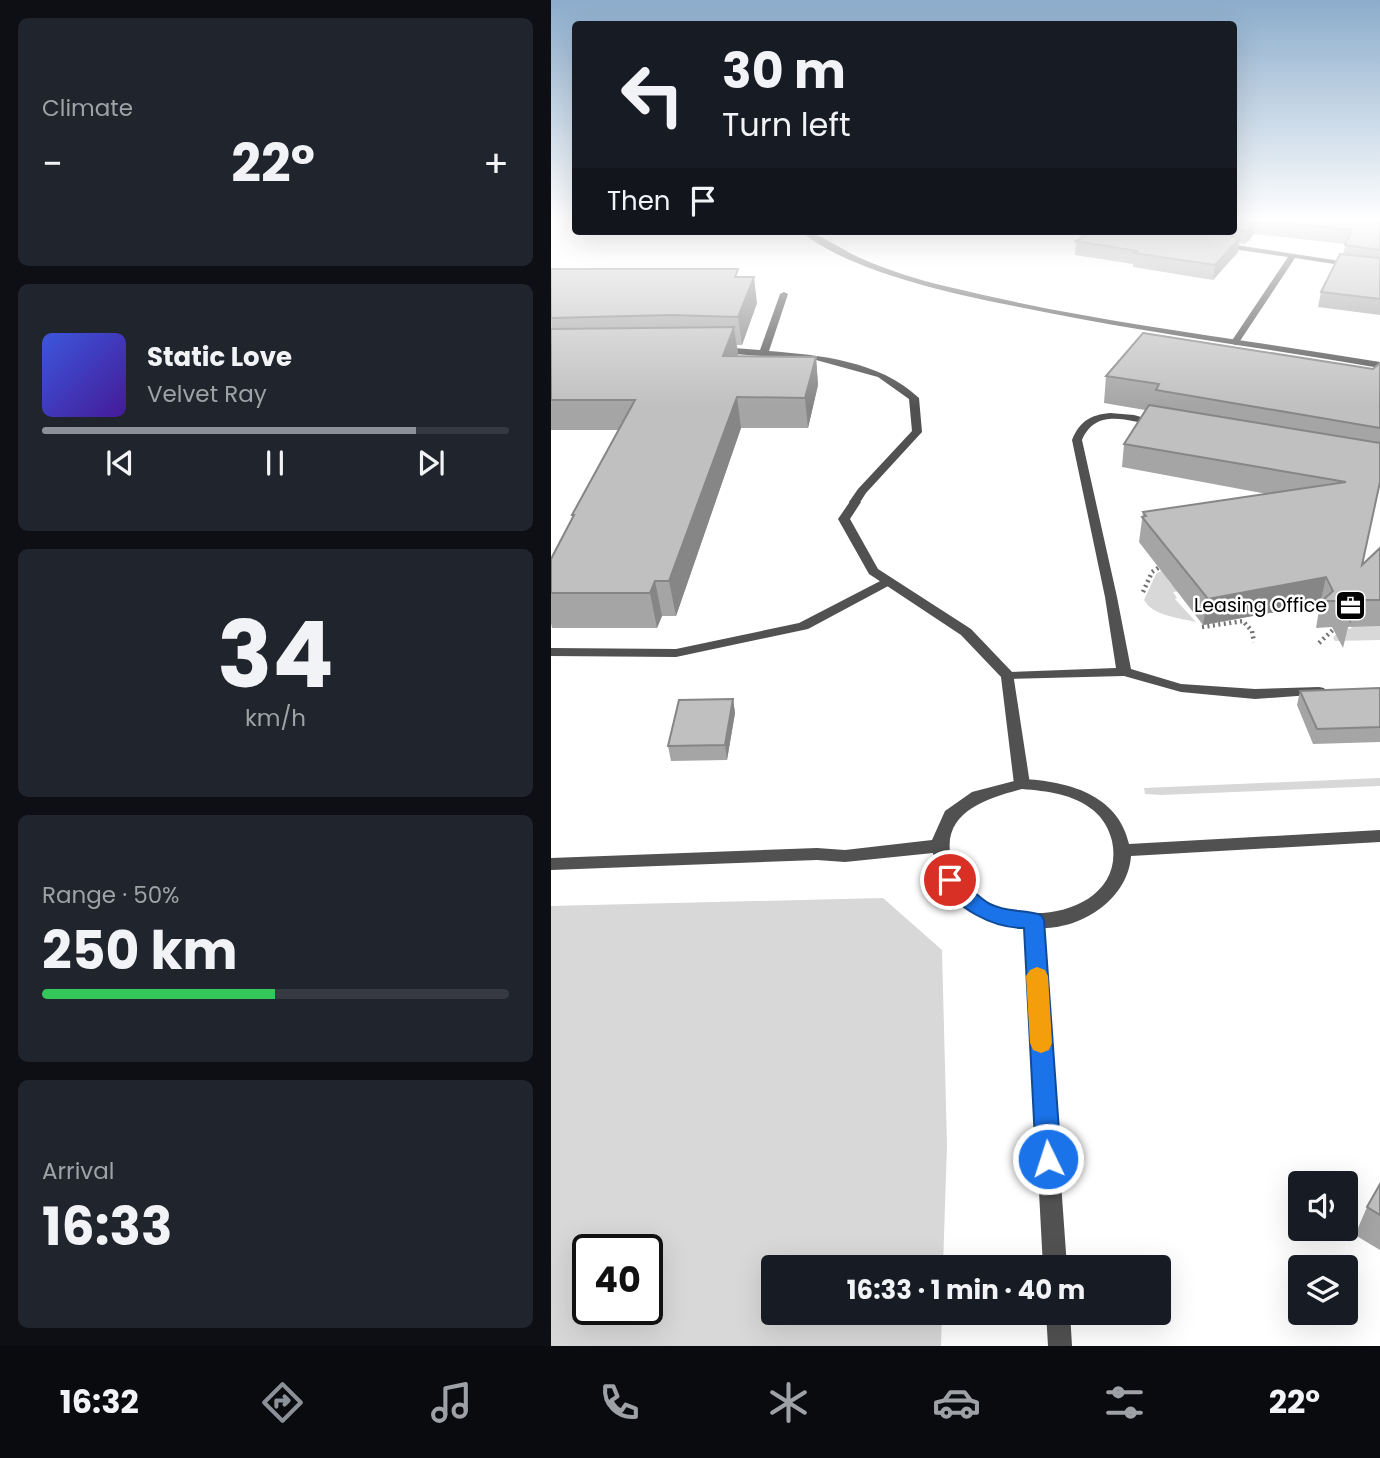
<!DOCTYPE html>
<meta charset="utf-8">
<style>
:root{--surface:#171b24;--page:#20242c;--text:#f1f3f6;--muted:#9ea1a6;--line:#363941;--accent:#8c9099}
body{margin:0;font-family:Poppins,sans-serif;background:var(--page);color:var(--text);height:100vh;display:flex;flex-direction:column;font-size:26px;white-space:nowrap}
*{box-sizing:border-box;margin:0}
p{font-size:23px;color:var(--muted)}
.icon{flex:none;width:38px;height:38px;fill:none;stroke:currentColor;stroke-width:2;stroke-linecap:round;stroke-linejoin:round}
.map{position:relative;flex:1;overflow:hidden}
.panel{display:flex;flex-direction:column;gap:18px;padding:18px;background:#0d0f14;width:551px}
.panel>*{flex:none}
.hud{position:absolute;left:21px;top:21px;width:665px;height:214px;border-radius:7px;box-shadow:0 7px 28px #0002;background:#171b24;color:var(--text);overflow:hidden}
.controls{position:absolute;left:737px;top:1171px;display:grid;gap:14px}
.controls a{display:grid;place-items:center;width:70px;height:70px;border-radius:7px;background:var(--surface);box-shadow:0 7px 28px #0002;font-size:35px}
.speed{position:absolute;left:21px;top:1234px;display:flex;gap:14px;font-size:35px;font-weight:700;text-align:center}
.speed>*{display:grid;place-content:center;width:91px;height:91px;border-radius:50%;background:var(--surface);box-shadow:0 7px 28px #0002;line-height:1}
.speed .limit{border:4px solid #111;border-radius:10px;background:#fff;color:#111}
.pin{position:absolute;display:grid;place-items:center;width:60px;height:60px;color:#fff;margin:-30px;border:4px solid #fff;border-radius:50%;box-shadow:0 2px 7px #0007}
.me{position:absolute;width:77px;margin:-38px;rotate:356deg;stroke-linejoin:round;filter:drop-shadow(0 0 5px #0008)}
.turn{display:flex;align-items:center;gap:24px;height:147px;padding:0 35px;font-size:32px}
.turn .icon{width:91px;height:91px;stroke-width:2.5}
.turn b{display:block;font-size:49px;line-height:60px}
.then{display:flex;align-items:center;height:66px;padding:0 35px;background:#0003;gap:14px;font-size:26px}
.big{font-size:52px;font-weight:700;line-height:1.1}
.panel .widget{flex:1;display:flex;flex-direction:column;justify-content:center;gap:10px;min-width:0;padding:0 24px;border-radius:10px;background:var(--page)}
.panel .dial{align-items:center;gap:0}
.dial b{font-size:91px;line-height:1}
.song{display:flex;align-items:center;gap:21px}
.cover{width:84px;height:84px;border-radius:10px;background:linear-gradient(135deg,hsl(230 70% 55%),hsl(260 70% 35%))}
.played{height:7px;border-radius:4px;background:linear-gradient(90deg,var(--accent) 80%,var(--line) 80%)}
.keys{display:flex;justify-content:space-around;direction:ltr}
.heat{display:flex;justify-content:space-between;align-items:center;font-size:38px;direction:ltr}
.charge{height:10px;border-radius:5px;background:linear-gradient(90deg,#34c759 50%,var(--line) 0)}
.trip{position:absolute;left:210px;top:1255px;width:410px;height:70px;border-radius:7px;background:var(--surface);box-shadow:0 7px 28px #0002;font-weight:700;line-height:70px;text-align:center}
.menu{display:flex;height:112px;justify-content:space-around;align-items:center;background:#090b0e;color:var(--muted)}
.menu .icon{width:49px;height:49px}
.menu .active{color:var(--accent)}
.menu b{font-size:32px;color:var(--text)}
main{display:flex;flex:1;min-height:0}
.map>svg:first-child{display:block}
</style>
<main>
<section class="panel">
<div class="widget"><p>Climate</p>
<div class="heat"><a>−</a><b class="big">22°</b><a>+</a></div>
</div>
<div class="widget">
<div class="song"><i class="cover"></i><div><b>Static Love</b><p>Velvet Ray</p></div></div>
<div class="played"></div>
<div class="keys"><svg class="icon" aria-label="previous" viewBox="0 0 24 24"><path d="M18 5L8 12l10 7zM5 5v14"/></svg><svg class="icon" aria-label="pause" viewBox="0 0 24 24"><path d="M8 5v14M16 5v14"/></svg><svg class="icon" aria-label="next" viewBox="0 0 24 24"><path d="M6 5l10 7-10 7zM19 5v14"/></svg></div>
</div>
<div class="widget dial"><b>34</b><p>km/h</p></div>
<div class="widget"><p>Range · 50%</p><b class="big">250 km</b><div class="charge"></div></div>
<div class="widget"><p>Arrival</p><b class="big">16:33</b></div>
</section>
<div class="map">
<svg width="829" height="1346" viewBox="0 0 829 1346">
<rect width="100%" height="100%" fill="#fff"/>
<path fill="#d8d8d8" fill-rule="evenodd" d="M 613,569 C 616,581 619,584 630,591 L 622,592 L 626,598 L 624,599 L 645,622 C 629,618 602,616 593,600 L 605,574 Z
M 806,622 L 813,626 L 829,626 L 829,640 L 784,641 L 782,638 L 792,626 L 799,629 Z
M 829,778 L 829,786 L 610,795 L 594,794 L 593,788 Z
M 332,898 L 391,950 L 396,1145 L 392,1267 L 222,1267 L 222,1312 L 391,1313 L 390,1346 L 0,1346 L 0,906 ZM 37,1250 L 96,1250 L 96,1309 L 37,1309 Z"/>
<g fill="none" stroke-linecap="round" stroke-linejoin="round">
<path stroke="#737373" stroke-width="4.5" stroke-dasharray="2 3.5" stroke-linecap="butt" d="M 592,592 L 601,572 L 610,566
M 651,627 L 692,621 L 701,631 L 703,642
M 768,643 L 785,627"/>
<path fill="#515151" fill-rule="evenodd" d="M 233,292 L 237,294 L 218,351 C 269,355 329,361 368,398 L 371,432 L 315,493 L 308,504 L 300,504 L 298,502 L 307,489 L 361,431 L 358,399 L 327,377 L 265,360 L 170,353 L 166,350 L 170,347 L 209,350 L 229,294 Z
M 559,413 L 583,415 L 611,423 L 606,426 C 578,421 545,407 531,440 L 566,597 L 580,669 L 630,684 L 704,689 L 768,687 L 773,688 L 775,691 L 773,694 L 704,699 L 630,692 L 573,676 L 452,679 L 450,676 L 457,672 L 565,668 L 554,597 L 521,440 C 529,421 539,415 559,413 Z
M 337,577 L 343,581 L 341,584 L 257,629 L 125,657 L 0,656 L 0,648 L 125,649 L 248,623 Z"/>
<path fill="#515151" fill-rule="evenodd" d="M 671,243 L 829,267 L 829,271 L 744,258 L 687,344 L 684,345 L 680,342 L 737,257 L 668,247 L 668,243 Z
M 304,499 L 310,502 L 299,519 L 327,569 L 420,629 L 462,673 L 479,784 L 477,788 L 465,788 L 463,784 L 450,677 L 410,635 L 318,574 L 287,519 L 300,500 Z"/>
<path fill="#515151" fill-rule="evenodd" d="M 249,231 C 266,231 291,250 307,257 C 336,270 367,280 398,287 C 540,322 685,338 829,362 L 829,368 C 709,347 588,332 468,307 C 403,294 301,273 249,231 Z
M 471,779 C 516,781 567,794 578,844 L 829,830 L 829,842 L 580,856 C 577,898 533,928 492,928 L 516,1267 L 492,1267 L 474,928 C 432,928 386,896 382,853 L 294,862 L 266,860 L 0,870 L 0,858 L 266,848 L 294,850 L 381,840 L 394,811 L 421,792 ZM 471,789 C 496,791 522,794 542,810 C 552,818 558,829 561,841 C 571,889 526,913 485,913 C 457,914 443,910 421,893 C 408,882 401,869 399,852 C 394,810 439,798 471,789 Z
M 495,1312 L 519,1312 L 521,1346 L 497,1346 Z"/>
</g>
<path fill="#a5a5a5" d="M 682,218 L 829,218 L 829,315 L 767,307 L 770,292 L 792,254 L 795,244 L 703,234 L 694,244 L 688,243 L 687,252 L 662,280 L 582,267 L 582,264 L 524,255 L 525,241 L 529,239 L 529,234 L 536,231 L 682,231 Z
M 0,269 L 188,277 L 206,303 L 191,345 L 186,345 L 187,356 L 265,357 L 267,385 L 257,428 L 190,428 L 125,616 L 111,616 L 106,628 L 1,628 L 0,623 L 0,559 L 21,519 L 21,515 L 68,430 L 0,430 Z
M 829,363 L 829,482 L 811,565 L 829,548 L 829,626 L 797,627 L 792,648 L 781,627 L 765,628 L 769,604 L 652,625 L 588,542 L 592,512 L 716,494 L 571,467 L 573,444 L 594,410 L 553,403 L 555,376 L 822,369 Z
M 829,688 L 829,742 L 762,744 L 746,705 L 749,691 Z
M 182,699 L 184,713 L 176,760 L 120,761 L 117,746 Z
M 829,1184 L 829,1250 L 804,1235 L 816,1207 Z"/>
<path fill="#868686" d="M 705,220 L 703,234 L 694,244 L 696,231 Z
M 689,238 L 687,252 L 662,280 L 664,265 Z
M 203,277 L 206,303 L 191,345 L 187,317 Z
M 183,327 L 187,355 L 176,385 L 172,356 Z
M 265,357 L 267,385 L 257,428 L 254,398 Z
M 186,397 L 190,428 L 125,616 L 118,581 Z
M 775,577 L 769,604 L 652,625 L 657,599 Z
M 104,581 L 111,616 L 106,628 L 99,593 Z
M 182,699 L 184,713 L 176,760 L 174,745 Z"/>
<path fill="#c0c0c0" stroke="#868686" stroke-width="2" d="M 682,218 L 829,218 L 829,250 L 794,245 L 801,230 L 705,220 L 696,231 L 682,228 Z
M 536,231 L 649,231 L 689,238 L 664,265 L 583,253 L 586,251 L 525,241 L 535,236 L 529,234 Z
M 789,254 L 829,258 L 829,299 L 770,292 Z
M 0,269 L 187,269 L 184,277 L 203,277 L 187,317 L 120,315 L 0,318 Z
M 183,327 L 172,356 L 265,357 L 254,398 L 186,397 L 118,581 L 104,581 L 99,593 L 0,593 L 0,559 L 23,515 L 21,515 L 84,400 L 0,400 L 0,329 Z
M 592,333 L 822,369 L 829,363 L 829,428 L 605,390 L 608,384 L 555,376 Z
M 598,405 L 829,443 L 829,482 L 811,565 L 829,548 L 829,600 L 803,600 L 799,621 L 787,601 L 771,601 L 782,591 L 775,577 L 657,599 L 591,517 L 595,516 L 592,512 L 795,482 L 573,444 Z
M 829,688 L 829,727 L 766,729 L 749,691 Z
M 182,699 L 174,745 L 117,746 L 128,700 Z
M 829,1184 L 829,1215 L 816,1207 Z"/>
<linearGradient id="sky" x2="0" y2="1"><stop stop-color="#8baccb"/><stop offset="0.54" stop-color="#fff"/><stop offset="1" stop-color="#fff" stop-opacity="0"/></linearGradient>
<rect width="829" height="406" fill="url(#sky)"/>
<path fill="#1a73e8" stroke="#114b97" stroke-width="2" d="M 399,873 C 409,876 425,897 439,904 C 456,913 473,909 490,915 L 493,920 L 510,1159 L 506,1167 L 497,1170 L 489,1167 L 485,1159 L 473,928 C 441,928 404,908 389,880 L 392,875 Z"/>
<path fill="#f59e0b" d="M 486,967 L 494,970 L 497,976 L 501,1043 L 498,1050 L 490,1053 L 482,1050 L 479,1043 L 475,976 L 479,970 Z"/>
<defs>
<symbol id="office-square" viewBox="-11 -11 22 22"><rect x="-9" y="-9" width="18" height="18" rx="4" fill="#000" stroke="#fff"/><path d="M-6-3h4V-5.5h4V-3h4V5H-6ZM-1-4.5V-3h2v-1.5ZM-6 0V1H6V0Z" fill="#fff"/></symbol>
</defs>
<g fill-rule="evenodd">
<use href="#office-square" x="782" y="588" width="35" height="35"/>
</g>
<g text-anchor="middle" stroke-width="5" stroke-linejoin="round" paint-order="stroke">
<g font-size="19" fill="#000" stroke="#fff" text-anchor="end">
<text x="776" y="612">Leasing Office</text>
</g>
</g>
</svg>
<div class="controls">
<a><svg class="icon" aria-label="sound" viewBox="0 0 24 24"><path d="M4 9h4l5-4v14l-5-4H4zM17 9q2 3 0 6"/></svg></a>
<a><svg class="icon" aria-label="layers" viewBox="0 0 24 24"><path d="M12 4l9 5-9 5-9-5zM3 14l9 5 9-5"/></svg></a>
</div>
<div class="speed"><div class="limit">40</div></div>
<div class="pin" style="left:399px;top:880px;background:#d93025"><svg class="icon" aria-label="arrive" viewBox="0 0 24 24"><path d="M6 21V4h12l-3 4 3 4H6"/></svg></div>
<svg class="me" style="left:497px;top:1159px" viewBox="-20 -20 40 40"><circle r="17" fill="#1a73e8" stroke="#fff" stroke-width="3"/><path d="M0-11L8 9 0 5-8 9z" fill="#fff"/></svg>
<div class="trip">16:33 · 1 min · 40 m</div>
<div class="hud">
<div class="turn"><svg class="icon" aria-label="left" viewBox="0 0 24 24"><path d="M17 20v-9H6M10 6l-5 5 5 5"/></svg><div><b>30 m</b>Turn left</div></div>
<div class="then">Then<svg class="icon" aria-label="arrive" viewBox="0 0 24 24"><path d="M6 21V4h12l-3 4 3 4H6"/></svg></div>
</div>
</div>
</main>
<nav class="menu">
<b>16:32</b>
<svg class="icon active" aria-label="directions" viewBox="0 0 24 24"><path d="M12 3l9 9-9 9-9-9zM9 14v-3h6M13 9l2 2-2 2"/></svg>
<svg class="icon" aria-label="music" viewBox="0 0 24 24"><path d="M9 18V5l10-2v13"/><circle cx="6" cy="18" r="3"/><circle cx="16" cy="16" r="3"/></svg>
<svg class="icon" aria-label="phone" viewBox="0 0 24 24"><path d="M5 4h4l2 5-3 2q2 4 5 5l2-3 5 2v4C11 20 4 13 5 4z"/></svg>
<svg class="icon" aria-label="climate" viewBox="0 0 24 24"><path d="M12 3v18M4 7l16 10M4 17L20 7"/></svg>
<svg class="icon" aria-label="car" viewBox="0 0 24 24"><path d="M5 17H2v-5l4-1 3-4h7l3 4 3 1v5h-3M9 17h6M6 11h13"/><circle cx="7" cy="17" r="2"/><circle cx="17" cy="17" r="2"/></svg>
<svg class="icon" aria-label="filters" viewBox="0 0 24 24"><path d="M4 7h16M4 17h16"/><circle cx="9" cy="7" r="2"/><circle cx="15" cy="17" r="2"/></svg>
<b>22°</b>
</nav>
